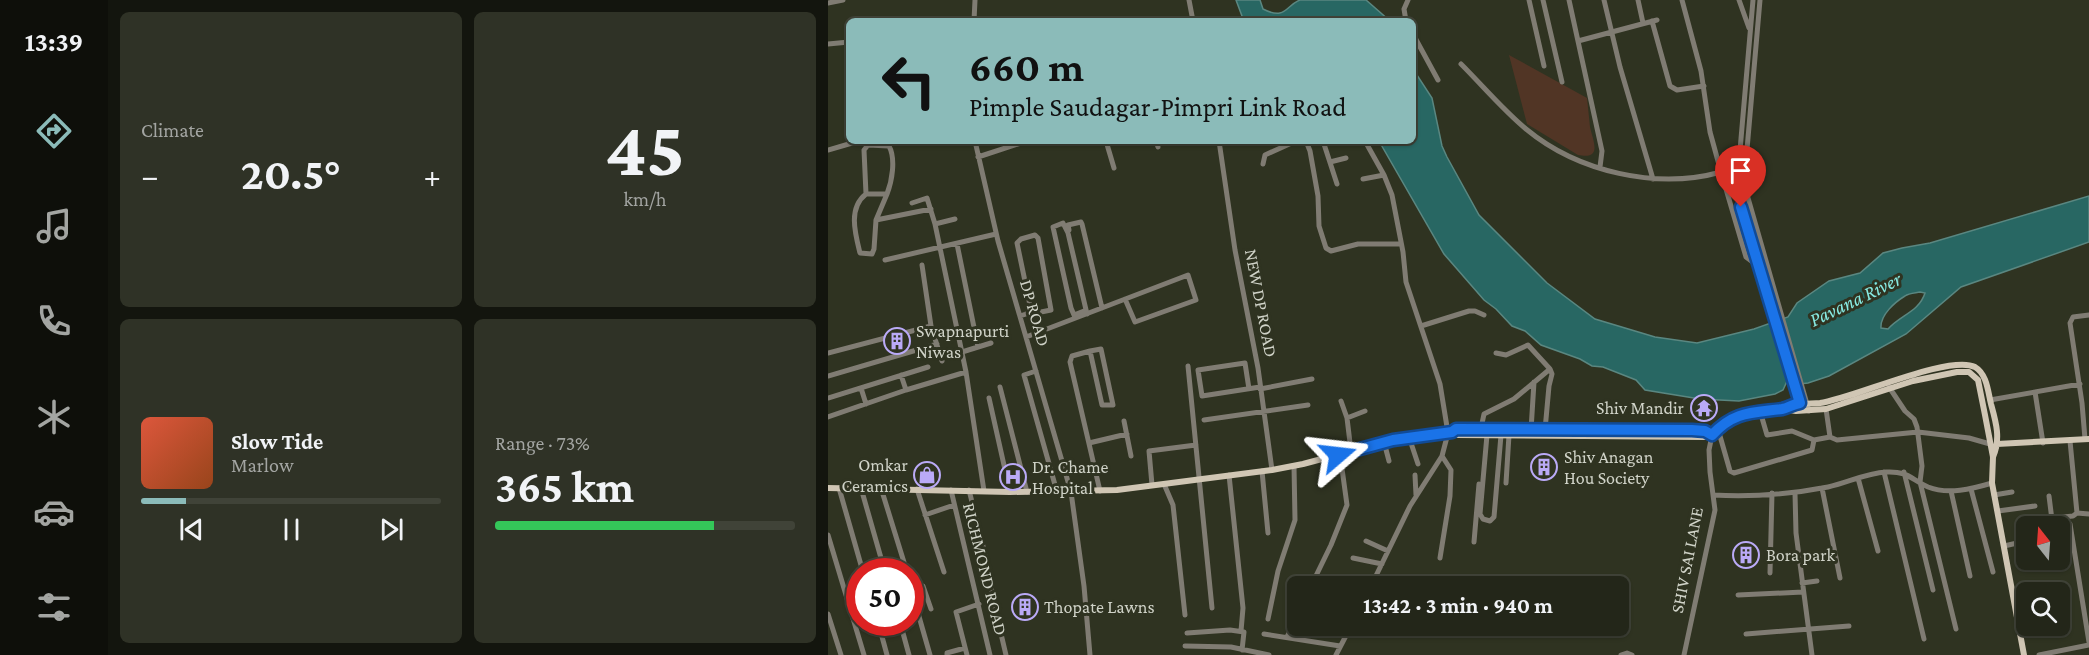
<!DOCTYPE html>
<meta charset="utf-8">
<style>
:root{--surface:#232619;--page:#2f3226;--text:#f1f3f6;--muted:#a3a5a2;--line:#404338;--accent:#8bbbb9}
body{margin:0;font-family:"Crimson Pro",serif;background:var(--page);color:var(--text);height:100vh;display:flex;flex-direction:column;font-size:22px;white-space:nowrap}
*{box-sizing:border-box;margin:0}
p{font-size:20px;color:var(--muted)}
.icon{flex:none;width:33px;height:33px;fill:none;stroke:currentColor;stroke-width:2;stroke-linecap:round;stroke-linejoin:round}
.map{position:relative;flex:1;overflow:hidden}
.details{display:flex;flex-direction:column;gap:12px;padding:12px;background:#13150e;width:720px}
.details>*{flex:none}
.top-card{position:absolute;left:18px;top:18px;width:570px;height:126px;border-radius:9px;box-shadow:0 2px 4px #0004,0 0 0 2px var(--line);background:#8bbbb9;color:#111;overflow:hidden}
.needle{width:39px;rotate:343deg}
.fabs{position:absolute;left:1188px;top:516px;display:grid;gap:12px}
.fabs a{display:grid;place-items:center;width:54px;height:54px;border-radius:9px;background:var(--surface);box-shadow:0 2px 4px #0004,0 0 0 2px var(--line);font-size:30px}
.speed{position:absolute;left:18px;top:558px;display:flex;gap:12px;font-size:30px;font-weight:700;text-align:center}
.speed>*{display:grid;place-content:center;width:78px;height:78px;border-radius:50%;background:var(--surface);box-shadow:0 2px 4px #0004,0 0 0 2px var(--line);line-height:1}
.speed .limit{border:9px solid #d22;background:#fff;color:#111}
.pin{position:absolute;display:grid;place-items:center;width:51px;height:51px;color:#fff;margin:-62px -26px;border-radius:50% 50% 50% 0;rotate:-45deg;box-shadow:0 0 6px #0007}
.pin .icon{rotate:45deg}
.me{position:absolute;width:66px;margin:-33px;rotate:73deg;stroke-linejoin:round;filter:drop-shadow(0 0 4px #0008)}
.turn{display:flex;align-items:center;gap:21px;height:126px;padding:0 24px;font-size:27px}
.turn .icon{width:78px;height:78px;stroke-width:2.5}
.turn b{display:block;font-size:42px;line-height:51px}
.big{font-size:45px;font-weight:700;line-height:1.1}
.details .card{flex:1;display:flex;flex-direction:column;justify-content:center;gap:9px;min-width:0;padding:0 21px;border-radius:9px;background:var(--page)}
.details .dial{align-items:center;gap:0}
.dial b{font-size:78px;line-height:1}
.song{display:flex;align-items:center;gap:18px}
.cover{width:72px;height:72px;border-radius:9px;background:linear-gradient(135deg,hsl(10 70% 55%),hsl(20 70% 35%))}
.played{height:6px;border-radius:3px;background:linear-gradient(90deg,var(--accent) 15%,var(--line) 15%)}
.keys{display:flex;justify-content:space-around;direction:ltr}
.heat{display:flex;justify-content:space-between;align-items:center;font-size:33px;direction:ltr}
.charge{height:9px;border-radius:4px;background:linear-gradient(90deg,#34c759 73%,var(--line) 0)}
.details .tiles{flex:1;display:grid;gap:12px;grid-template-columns:repeat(2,1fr)}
.trip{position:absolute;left:459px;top:576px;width:342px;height:60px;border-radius:9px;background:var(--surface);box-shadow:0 2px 4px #0004,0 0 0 2px var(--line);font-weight:700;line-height:60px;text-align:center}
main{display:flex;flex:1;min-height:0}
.tab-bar{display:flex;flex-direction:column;width:108px;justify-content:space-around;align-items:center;background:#0e0f0a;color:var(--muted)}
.tab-bar .icon{width:42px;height:42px}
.tab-bar .on{color:var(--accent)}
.tab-bar b{font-size:27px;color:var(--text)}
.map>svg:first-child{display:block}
</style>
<main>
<nav class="tab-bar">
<b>13:39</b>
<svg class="icon on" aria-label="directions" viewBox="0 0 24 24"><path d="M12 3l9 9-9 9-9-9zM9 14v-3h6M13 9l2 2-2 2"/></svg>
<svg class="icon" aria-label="music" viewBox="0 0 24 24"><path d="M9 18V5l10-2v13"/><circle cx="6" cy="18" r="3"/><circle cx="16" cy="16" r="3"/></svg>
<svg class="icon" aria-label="phone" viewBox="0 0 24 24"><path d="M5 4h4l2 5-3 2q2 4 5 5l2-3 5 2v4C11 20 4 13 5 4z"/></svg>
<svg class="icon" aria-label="climate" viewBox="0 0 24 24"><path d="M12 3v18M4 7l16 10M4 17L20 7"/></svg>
<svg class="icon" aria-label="car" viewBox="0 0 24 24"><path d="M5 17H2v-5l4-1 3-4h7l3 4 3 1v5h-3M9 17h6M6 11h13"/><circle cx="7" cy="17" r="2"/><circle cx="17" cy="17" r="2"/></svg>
<svg class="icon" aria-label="filters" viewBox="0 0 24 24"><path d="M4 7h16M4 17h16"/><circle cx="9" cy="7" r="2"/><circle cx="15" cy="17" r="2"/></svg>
</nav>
<section class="details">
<div class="tiles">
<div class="card"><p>Climate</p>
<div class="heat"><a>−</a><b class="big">20.5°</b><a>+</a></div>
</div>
<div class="card dial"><b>45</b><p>km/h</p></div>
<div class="card">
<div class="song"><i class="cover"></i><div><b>Slow Tide</b><p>Marlow</p></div></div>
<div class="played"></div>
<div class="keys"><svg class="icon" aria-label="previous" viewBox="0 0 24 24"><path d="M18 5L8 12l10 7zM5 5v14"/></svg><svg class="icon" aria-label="pause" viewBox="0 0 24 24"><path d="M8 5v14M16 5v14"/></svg><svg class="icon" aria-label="next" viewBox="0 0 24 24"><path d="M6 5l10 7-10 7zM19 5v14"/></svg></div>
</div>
<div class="card"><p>Range · 73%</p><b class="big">365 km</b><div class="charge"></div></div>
</div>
</section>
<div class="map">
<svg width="1261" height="655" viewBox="0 0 1261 655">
<rect width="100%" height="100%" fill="#2f3321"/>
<path fill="#513525" d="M 681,55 L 759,98 C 760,107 761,117 762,127 C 765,141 775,160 750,155 L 699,124 Z"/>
<path fill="#286763" stroke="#5a8781" stroke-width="1.5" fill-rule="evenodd" d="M 408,0 L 432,0 L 435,9 C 458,21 458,5 472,0 C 481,0 526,0 538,0 L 562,21 L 418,21 L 414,16 Z
M 585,60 L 587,64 L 585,69 L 604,98 L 614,146 L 619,157 L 651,215 L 719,283 L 767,319 L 827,337 L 869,343 L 926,329 L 960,317 L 969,303 L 1001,281 L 1032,273 L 1055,253 L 1074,248 L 1102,243 L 1261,196 L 1261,242 L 1133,287 L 1078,334 L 1001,376 L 980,383 L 972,384 L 969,380 L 960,379 L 955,390 L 947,394 L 911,401 L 872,399 L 817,390 L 808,380 L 775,367 L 764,366 L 752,359 L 713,345 L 697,331 L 684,326 L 668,309 L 656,300 L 616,254 L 551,141 L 585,141 ZM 1092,292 L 1097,293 C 1091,312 1072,315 1060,329 L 1053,328 C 1052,315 1067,302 1077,296 C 1081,293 1088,293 1092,292 Z"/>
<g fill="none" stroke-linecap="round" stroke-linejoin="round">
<path stroke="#807c73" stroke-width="5" d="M 361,0 L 365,21
M 701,0 L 716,66
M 715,0 L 734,82
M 741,0 L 774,151 L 772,167
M 776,0 L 792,67 L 825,179
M 810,0 L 815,23
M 854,0 L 873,71 L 882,132 L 893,172 L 918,257 L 930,266
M 911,0 L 921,28
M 925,0 L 909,185 L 917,221 L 972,407
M 932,0 L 916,184 L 981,411
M 0,3 L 15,0
M 146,21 L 147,0
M 578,21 L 576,9 L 580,0
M 824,21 L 842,86 L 849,90 L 876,86
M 585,34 L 610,80
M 750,41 L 829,20
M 0,44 L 21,42
M 633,64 C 655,86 675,110 698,129 C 750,172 829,190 893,172
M 147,141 L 170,241 L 243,492 L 256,586 L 262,655
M 278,141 L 286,168
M 328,141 L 330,147
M 391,141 L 407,250 L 430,368 L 444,470
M 478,141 L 482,151 L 490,196 L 491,226 L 498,248 L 503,251 L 530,244 L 573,244
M 495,141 L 509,184
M 537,141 L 556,175 L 564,195 L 575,252 L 578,282 L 612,384 L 620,433 L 614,456 L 582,506 L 543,586
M 0,150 L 31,141
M 150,157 L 199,141
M 502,162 L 518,158
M 435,164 L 437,155 L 468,141
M 535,179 L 556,175
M 38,194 L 36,150 L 40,145 L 61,146 C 68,159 64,181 59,194
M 84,203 L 99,198 L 107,224 L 138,372 L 156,491
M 48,220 L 59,194 L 38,194 C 20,208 27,233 32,253 L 44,254 L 46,249 L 48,220 L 103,209
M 107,224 L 127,219
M 241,230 L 240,225 L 253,222 L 254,224 L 274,308
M 129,244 L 150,347
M 57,260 L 168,234
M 256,311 L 246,315 L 243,308 L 225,227 L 235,223 L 240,233 L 259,314
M 192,316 L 198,314 L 203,310 L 208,313 L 223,310 L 210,238 L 207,235 L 193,239 L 189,243 L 203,310
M 103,326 L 114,361
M 593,326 L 641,311 L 647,311 L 656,315
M 198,337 L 360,275 L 368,300 L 307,322 L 297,299
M 262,351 L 273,349 L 285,405 L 274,405 L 262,351 L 244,356 L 242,362 L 272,491
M 134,352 L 163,343
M 0,353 L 103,326 L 94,265
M 360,366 L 384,608
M 208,371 L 196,375 L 229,492
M 73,375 L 78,390
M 0,376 L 109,344
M 172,387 L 199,492
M 1061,387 L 1077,411 L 1086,419 L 1089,427 L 1094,466 L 1092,482 L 1128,629
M 33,388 L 38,404
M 421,389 L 417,363 L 370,370 L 374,396 L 432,387
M 432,389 L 484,379
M 1207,392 L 1215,443
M 0,398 L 100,367
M 161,398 L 182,492
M 1162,400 L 1252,384
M 513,401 L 519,418 L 523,451
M 998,409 L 1002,437
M 932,411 L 939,435 L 964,431 L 986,440
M 0,417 L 78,390 L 138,372
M 519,418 L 537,411
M 376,420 L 480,405
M 296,421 L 303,456
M 890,429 L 902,471 L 906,473 L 984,450 L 986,440 L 1002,437 L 1009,440 L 1090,432 L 1141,438 L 1162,444
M 703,430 L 706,382
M 717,430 L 721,386 L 724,374 L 722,369
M 652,433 L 656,414 L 686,399 L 722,369 L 700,345 L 678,355 L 668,353
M 659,435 L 652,514 L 655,519 L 662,521 L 666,517 L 673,435
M 581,437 L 590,464
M 1257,439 L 1254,403 L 1242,323 L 1245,317 L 1261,315
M 556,442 L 561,461
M 261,443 L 299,434
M 434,471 L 440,533
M 1056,472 L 1096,639
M 1076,472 L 1105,590
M 401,475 L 415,608 L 413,631
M 587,475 L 588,495
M 1030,478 L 1050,551
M 678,483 L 681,435
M 336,484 L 345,505 L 357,615
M 324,485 L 321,451 L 368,445
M 11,488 L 35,572
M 33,488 L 57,572
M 53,488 L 79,572
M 994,488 L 1012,578
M 89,489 L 116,572
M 1143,489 L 1165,572
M 123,490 L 162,655
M 141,490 L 159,562 L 166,604 L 178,655
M 1123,491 L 1142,576
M 967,493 L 968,533 L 984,655
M 885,495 C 922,497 964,494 1000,487 C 1019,483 1038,473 1058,472 C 1081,471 1082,479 1100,487 C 1120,495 1144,489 1164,483
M 1166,495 L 1184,492
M 1221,496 L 1224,520
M 1170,511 L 1207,506
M 1249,513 L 1261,514
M 97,515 L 126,505
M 1242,524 L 1261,642
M 1225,526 L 1226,518 L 1245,516 L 1249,513 L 1242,441
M 0,535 L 36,655
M 538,541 L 560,551
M 646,542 L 651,484
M 1176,546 L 1198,541
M 525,558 L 554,564
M 612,558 L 622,496 L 623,470 L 614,456
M 942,573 L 944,493
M 974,583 L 989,581
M 82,585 L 102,655
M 95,586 L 103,609
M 483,586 L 503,545 L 519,505 L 512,454
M 910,595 L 975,592
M 0,614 L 13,655
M 440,619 L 450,571 L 467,520 L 466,466
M 50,622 L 59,655
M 72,622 L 81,655
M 359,633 L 402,630 L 416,632 L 414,650
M 436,634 L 512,646
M 918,634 L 1021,626
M 459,637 L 470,614
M 357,646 L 403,647 L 441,655
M 119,655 L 119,653 L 137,648
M 139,655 L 128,612 L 151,604
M 508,655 L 523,626
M 793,655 L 799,653 L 804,655
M 856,655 L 887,510 L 882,472 L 881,450 L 884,435
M 1211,655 L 1261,645"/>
<path stroke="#d0c6b4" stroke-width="6" d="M 957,408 C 969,403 979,404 992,403 C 1024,399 1121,354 1147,367 C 1159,374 1160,392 1163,404 C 1168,422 1173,439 1165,457
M 624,432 L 628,435 L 877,437 L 884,435 L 901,419 L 917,413 L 956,409 L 968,411 L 998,409 L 1085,381 L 1129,372 L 1141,372 L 1150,380 L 1157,415 L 1165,457 L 1164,483 L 1196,655
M 1169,444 L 1261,439
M 0,488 L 182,492 L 289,490 L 444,470 L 475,464 L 565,440 L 624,432 L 628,429 L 864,430 L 877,431 L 884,435"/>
</g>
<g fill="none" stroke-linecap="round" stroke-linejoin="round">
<defs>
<path id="route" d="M 510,455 L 565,440 L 624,432 L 628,429 L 864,430 L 877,431 L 884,435 C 906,411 924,413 954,409 C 960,408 965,404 972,403 L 913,207"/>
</defs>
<use href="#route" stroke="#114b97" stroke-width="15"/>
<use href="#route" stroke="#1a73e8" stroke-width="10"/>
</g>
<defs>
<symbol id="building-ring" viewBox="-11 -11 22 22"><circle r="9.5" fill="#2f3321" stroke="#baaaf7" stroke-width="1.5"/><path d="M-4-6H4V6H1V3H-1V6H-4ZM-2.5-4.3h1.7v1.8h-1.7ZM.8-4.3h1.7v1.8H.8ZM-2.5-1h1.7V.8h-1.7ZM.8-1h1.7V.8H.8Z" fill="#baaaf7"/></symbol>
<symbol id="temple-ring" viewBox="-11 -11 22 22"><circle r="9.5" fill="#2f3321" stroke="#baaaf7" stroke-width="1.5"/><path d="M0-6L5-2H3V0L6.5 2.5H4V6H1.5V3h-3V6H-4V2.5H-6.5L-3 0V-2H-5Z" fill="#baaaf7"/></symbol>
<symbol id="shop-ring" viewBox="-11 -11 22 22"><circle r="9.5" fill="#2f3321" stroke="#baaaf7" stroke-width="1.5"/><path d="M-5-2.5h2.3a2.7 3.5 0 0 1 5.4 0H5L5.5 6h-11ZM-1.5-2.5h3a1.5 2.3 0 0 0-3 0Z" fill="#baaaf7"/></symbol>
<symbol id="hospital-ring" viewBox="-11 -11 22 22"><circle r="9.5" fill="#2f3321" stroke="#baaaf7" stroke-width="1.5"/><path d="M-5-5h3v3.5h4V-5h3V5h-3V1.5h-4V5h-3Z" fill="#baaaf7"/></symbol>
</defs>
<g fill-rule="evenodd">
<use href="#building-ring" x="54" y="326" width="30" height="30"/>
<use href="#temple-ring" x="861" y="393" width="30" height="30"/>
<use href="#building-ring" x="701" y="452" width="30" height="30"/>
<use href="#shop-ring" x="84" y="460" width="30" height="30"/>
<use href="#hospital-ring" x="170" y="462" width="30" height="30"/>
<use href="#building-ring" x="903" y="540" width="30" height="30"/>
<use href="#building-ring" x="182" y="592" width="30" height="30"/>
</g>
<g text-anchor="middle" stroke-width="6" stroke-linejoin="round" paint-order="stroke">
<g font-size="18" fill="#d0d3c8" stroke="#2f3321">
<text transform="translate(433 303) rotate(79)" y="6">NEW DP ROAD</text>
<text transform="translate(207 313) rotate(74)" y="6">DP ROAD</text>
<text transform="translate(859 560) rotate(-79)" y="6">SHIV SAI LANE</text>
<text transform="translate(157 569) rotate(76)" y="6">RICHMOND ROAD</text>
</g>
<g font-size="18" fill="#d0d3c8" stroke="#2f3321" text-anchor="start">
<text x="88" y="337">Swapnapurti<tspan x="88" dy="21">Niwas</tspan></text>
<text x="856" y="414" text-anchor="end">Shiv Mandir</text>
<text x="736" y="463">Shiv Anagan<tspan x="736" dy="21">Hou Society</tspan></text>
<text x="80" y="471" text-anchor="end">Omkar<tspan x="80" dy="21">Ceramics</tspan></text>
<text x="204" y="473">Dr. Chame<tspan x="204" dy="21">Hospital</tspan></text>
<text x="938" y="561">Bora park</text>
<text x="216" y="613">Thopate Lawns</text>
</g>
<g font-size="20" font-style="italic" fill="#87eae2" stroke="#2f3321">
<text transform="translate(1027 299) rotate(-26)" y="7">Pavana River</text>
</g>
</g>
</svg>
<div class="fabs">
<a><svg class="needle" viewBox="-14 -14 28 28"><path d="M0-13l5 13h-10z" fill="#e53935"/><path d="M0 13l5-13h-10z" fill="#a3a5a2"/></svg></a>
<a><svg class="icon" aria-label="search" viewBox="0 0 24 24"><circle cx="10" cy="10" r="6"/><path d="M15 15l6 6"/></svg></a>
</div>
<div class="speed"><div class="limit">50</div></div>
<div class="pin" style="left:913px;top:207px;background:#d93025"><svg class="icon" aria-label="arrive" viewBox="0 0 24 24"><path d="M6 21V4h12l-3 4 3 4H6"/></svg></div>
<svg class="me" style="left:510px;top:455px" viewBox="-20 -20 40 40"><path d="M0-17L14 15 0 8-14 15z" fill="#1a73e8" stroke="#fff" stroke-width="4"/></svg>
<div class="trip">13:42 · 3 min · 940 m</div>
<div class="top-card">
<div class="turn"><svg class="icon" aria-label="left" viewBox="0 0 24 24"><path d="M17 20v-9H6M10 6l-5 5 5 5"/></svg><div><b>660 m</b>Pimple Saudagar-Pimpri Link Road</div></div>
</div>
</div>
</main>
